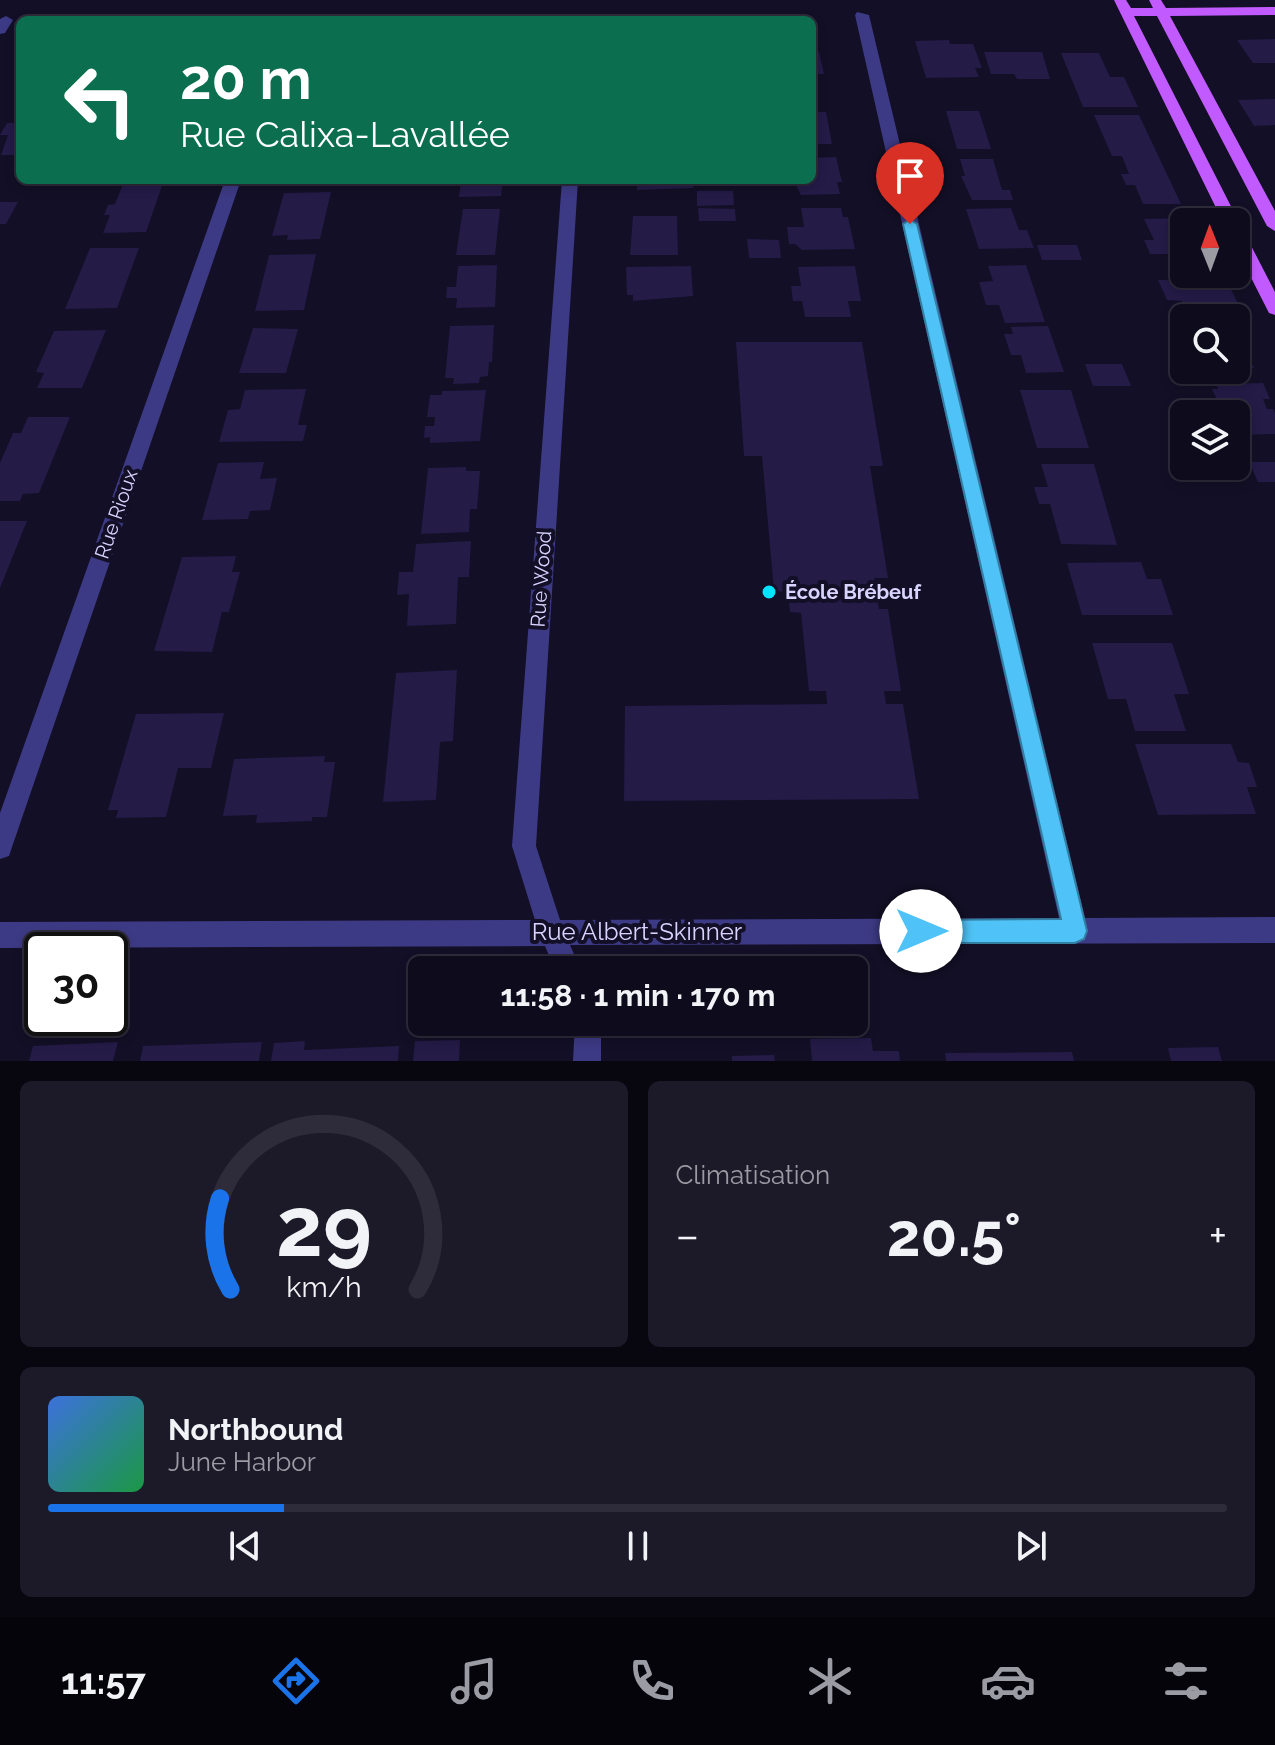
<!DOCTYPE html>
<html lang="fr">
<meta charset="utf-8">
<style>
:root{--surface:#0e0b1c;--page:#1c1929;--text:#f1f3f6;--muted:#9b9ba3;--line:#2e2b3b;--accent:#1a73e8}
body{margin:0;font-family:Raleway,sans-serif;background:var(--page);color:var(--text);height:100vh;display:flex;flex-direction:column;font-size:30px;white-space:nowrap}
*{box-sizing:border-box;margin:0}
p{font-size:26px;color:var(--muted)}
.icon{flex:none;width:44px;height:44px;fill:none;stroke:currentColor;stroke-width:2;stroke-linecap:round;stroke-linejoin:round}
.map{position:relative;height:1061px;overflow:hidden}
.sheet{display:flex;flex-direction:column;gap:20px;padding:20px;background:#08060f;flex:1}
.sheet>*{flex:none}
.banner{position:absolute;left:16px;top:16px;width:800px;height:168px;border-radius:12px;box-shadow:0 4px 12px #0003,0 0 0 2px var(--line);background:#0b6e4f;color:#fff;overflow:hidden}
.needle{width:52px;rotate:359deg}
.fabs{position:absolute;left:1170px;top:208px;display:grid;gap:16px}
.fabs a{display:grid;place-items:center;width:80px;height:80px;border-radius:12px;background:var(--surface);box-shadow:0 4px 12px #0003,0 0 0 2px var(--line);font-size:40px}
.speed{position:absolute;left:24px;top:932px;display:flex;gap:16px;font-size:40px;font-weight:700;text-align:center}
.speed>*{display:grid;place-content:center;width:104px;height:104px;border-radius:50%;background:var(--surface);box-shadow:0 4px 12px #0003,0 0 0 2px var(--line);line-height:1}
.speed .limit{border:4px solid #111;border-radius:12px;background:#fff;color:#111}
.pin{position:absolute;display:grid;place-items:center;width:68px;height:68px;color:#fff;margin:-82px -34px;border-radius:50% 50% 50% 0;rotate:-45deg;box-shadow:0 0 8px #0007}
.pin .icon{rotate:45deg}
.me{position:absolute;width:88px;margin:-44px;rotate:90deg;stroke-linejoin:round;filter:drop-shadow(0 0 6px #0008)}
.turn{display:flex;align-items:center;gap:28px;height:168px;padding:0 32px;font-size:36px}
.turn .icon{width:104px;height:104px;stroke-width:2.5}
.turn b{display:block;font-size:56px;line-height:68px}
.big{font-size:60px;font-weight:700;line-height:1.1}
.sheet .widget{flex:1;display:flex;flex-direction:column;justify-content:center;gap:12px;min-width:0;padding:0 28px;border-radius:12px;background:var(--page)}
.sheet .dial{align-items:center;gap:0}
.dial svg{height:208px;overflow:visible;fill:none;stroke:var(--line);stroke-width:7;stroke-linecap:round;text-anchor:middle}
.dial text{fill:var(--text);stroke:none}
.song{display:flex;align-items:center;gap:24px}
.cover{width:96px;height:96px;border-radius:12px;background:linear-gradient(135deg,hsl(220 70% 55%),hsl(140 70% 35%))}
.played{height:8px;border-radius:4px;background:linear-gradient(90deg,var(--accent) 20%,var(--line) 20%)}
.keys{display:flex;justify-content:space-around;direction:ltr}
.heat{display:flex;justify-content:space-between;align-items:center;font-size:44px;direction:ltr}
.sheet .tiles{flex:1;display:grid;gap:20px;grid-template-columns:1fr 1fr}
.widget:last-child{grid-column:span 2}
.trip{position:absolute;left:408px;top:956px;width:460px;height:80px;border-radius:12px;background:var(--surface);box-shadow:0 4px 12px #0003,0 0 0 2px var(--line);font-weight:700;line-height:80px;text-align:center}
.tab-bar{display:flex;height:128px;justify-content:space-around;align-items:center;background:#06040b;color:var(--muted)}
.tab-bar .icon{width:56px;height:56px}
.tab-bar .current{color:var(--accent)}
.tab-bar b{font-size:36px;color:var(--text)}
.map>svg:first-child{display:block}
</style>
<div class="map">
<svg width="1275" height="1061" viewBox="0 0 1275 1061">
<rect width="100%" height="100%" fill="#130f26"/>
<path fill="#241b47" d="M 1275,39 L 1275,63 L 1253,63 L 1237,40 Z
M 949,40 L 950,44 L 973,44 L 982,68 L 975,68 L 979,77 L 926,78 L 915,41 Z
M 812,52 L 819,52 L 824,74 L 812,74 Z
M 984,52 L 1042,52 L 1050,79 L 1017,79 L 1014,74 L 991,74 Z
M 1061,53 L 1099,53 L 1110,77 L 1124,77 L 1138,107 L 1083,107 Z
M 1275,99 L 1275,125 L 1254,126 L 1238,100 Z
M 946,111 L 979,111 L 991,149 L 957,149 Z
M 812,112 L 826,112 L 832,144 L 812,144 Z
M 1094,115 L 1139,115 L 1181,204 L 1143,204 L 1135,185 L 1126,185 L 1121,174 L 1129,174 L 1122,156 L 1112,156 Z
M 7,123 L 20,123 L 20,155 L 1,155 L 8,135 L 0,135 Z
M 836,157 L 842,182 L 837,182 L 840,194 L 801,195 L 793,180 L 812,180 L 812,158 Z
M 960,159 L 993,159 L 1002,190 L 1010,190 L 1013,200 L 972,200 L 961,176 L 965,176 Z
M 164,180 L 146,232 L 103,233 L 110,215 L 104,215 L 108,205 L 115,204 L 124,182 Z
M 461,180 L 503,180 L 501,196 L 459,197 Z
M 637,180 L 693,180 L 693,188 L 637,190 Z
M 697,191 L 733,191 L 734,205 L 697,206 Z
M 331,192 L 320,239 L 287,240 L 288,235 L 272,236 L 284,193 Z
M 0,202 L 18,202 L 6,224 L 0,224 Z
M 698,208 L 735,209 L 736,221 L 699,221 Z
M 801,208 L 841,208 L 843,217 L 848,217 L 855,249 L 802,250 L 795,244 L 789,244 L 787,227 L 804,227 Z
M 1011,208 L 1019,230 L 1027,230 L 1034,248 L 979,249 L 966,209 Z
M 463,209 L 500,209 L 495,255 L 456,255 Z
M 633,216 L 677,216 L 678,255 L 630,255 Z
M 1192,218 L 1194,222 L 1184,222 L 1184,254 L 1150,254 L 1144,240 L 1154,240 L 1144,219 Z
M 747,239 L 779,240 L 781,258 L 749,258 Z
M 1037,245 L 1077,245 L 1082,260 L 1042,260 Z
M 90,248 L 139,248 L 117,308 L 65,309 Z
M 316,254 L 304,310 L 255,311 L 269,255 Z
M 497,265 L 495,307 L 456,308 L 457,298 L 446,298 L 447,287 L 456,287 L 458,266 Z
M 1026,265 L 1045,322 L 1005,323 L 999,305 L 986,305 L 979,282 L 993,281 L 988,266 Z
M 691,266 L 693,296 L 633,301 L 633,295 L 627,295 L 626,267 Z
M 855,266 L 861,301 L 848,301 L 851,317 L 805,317 L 802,301 L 793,301 L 791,286 L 801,286 L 798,267 Z
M 1215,275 L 1220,285 L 1229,286 L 1243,313 L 1188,314 L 1182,301 L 1167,300 L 1158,280 L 1171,280 L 1169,276 Z
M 494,325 L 492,362 L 489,362 L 488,376 L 480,377 L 479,383 L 453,384 L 454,378 L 445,378 L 450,326 Z
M 1048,326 L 1064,372 L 1026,373 L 1021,355 L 1011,355 L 1004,334 L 1013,334 L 1011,327 Z
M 1236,327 L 1239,332 L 1245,332 L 1251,344 L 1242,344 L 1254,368 L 1236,369 Z
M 253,328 L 298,329 L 286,373 L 239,373 Z
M 106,330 L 82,388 L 37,388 L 44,373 L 36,372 L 54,331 Z
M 736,342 L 862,342 L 883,466 L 870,466 L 888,578 L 874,578 L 879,609 L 888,609 L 901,691 L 884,691 L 886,704 L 903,704 L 919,799 L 624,801 L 625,706 L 827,704 L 826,691 L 809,691 L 801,613 L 790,612 L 788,592 L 774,591 L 762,456 L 744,456 Z
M 1085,364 L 1122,364 L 1131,386 L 1093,386 Z
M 1263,383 L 1270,399 L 1263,399 L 1267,409 L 1273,409 L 1275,413 L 1275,434 L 1237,435 L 1236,414 L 1227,414 L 1221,408 L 1212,389 L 1218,389 L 1216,384 Z
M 306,389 L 298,425 L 307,425 L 303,441 L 219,442 L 228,410 L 240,409 L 245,390 Z
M 486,390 L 480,441 L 430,443 L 430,437 L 424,438 L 425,426 L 434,426 L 435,417 L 427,417 L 430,395 L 442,395 L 442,391 Z
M 1020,390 L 1071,390 L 1089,448 L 1037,448 Z
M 28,417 L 70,417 L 39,493 L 23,494 L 20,501 L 0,501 L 0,463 L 13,433 L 21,433 Z
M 264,462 L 260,479 L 277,478 L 270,510 L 250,511 L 248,519 L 202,520 L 218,463 Z
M 1249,462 L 1275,462 L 1275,482 L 1258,482 Z
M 1041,464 L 1094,464 L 1117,545 L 1061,544 L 1050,504 L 1039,504 L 1034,487 L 1048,487 Z
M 466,467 L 466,471 L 480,471 L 477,509 L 470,509 L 469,532 L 421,534 L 428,468 Z
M 0,521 L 27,521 L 0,588 Z
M 471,541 L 469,577 L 458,577 L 456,624 L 407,626 L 409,594 L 397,595 L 399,572 L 413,572 L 416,544 Z
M 236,556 L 232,572 L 240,572 L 229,612 L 222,612 L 212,652 L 154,651 L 182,557 Z
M 1141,562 L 1147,579 L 1161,579 L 1173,615 L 1082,615 L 1067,563 Z
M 1092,643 L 1172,643 L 1189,694 L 1174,694 L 1186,731 L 1135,731 L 1126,699 L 1108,699 Z
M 457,670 L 453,741 L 440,742 L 436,800 L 383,802 L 396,673 Z
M 224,713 L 211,768 L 178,768 L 166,817 L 116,818 L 118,810 L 108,810 L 136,714 Z
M 1135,744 L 1231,744 L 1238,762 L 1249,763 L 1257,787 L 1247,787 L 1256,814 L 1158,815 Z
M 325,756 L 324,762 L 335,762 L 327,817 L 312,817 L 312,821 L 256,823 L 257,815 L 223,816 L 234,759 Z
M 871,1038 L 873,1051 L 899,1051 L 900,1061 L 812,1061 L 810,1039 Z
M 460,1040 L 459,1061 L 413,1061 L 415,1041 Z
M 305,1041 L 304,1050 L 399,1046 L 398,1061 L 271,1061 L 274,1043 Z
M 118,1042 L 113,1061 L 29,1061 L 33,1046 Z
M 262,1042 L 259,1061 L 140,1061 L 143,1046 Z
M 1218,1047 L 1222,1061 L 1171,1061 L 1168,1048 Z
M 1072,1052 L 1074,1061 L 946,1061 L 945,1053 Z
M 774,1055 L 775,1061 L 732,1061 L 732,1056 Z"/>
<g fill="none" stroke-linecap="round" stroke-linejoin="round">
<path fill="#3d3a85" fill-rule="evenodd" d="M 857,12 L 869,15 L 1085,918 L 1275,917 L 1275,943 L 570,945 L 581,970 L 555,970 L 545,946 L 0,948 L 0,922 L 535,920 L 512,846 L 562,180 L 578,180 L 536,846 L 560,920 L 1059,918 L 855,15 Z
M 289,15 L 294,16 L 296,20 L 282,20 Z
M 580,15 L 585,16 L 587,20 L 573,20 Z
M 6,16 L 13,20 L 5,33 L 0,34 L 0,19 Z
M 225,180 L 241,180 L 12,847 L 9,856 L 0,859 L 0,813 Z
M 575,1022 L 601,1022 L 601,1061 L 573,1061 Z"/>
<path fill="#c25bff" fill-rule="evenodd" d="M 1114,0 L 1126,0 L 1131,8 L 1153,8 L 1149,0 L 1161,0 L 1166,8 L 1275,7 L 1275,15 L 1170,16 L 1275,211 L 1275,231 L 1267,226 L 1157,16 L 1134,16 L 1239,222 L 1236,226 L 1236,222 L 1223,222 Z
M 1236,226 L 1244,232 L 1275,292 L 1275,315 L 1269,313 L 1236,248 Z"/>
</g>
<path fill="#4fc3f7" stroke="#337fa1" stroke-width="2" d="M 910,219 L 917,224 L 1087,931 L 1084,939 L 1075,943 L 921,943 L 913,940 L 910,931 L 913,923 L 921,920 L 1061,919 L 903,224 Z"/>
<circle fill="#00e5ff" stroke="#130f26" stroke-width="3" cx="769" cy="592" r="8"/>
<g text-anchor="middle" stroke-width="8" stroke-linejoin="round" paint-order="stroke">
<g font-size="20" fill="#d9d4ff" stroke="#130f26">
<text transform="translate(116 514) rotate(-71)" y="7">Rue Rioux</text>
<text transform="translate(541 579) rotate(-86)" y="7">Rue Wood</text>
</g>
<g font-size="20" font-weight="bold" fill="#d9d4ff" stroke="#130f26" text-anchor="start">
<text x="785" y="599">École Brébeuf</text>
</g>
<g font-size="24" fill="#d9d4ff" stroke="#130f26">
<text x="637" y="940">Rue Albert-Skinner</text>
</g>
</g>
</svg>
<div class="fabs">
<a><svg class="needle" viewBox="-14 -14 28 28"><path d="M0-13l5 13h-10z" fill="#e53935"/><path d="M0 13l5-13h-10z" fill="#9b9ba3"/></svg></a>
<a><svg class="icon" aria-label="search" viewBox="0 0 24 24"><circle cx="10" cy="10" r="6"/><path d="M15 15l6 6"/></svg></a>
<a><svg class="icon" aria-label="layers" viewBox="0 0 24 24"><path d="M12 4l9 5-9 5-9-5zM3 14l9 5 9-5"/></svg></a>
</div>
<div class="speed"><div class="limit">30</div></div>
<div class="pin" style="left:910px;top:224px;background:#d93025"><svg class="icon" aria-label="arrive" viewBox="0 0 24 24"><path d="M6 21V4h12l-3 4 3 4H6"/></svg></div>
<svg class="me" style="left:921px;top:931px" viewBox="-20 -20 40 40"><circle r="19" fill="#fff"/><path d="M0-13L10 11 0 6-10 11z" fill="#4fc3f7"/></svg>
<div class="trip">11:58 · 1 min · 170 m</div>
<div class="banner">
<div class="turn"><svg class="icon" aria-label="left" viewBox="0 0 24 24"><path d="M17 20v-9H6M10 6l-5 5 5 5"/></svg><div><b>20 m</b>Rue Calixa-Lavallée</div></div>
</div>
</div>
<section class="sheet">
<div class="tiles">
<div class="widget dial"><svg viewBox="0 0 100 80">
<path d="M14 69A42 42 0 1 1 86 69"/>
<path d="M14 69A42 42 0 0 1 10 34" stroke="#1a73e8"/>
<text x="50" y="56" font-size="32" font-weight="700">29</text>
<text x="50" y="72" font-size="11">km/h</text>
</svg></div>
<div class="widget"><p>Climatisation</p>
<div class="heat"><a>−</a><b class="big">20.5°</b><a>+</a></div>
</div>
<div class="widget">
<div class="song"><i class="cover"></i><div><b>Northbound</b><p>June Harbor</p></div></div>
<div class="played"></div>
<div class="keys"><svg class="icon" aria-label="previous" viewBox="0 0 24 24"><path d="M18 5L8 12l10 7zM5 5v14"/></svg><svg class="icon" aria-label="pause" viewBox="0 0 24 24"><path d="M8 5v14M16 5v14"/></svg><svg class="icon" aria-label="next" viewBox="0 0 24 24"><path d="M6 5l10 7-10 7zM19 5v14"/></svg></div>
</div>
</div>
</section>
<nav class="tab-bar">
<b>11:57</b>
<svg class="icon current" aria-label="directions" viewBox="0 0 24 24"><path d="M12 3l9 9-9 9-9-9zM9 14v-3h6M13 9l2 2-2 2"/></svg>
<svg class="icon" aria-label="music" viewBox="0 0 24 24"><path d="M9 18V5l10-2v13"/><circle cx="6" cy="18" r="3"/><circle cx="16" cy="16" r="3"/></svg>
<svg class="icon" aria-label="phone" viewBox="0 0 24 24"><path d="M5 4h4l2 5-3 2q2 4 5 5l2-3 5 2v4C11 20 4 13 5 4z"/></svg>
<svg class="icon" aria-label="climate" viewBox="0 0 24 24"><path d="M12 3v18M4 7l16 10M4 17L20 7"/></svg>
<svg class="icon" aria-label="car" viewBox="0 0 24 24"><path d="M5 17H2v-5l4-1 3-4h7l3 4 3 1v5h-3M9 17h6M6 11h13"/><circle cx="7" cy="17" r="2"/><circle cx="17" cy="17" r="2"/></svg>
<svg class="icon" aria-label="filters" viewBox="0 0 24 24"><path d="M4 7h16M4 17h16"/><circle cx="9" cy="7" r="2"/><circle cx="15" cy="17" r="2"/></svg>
</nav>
